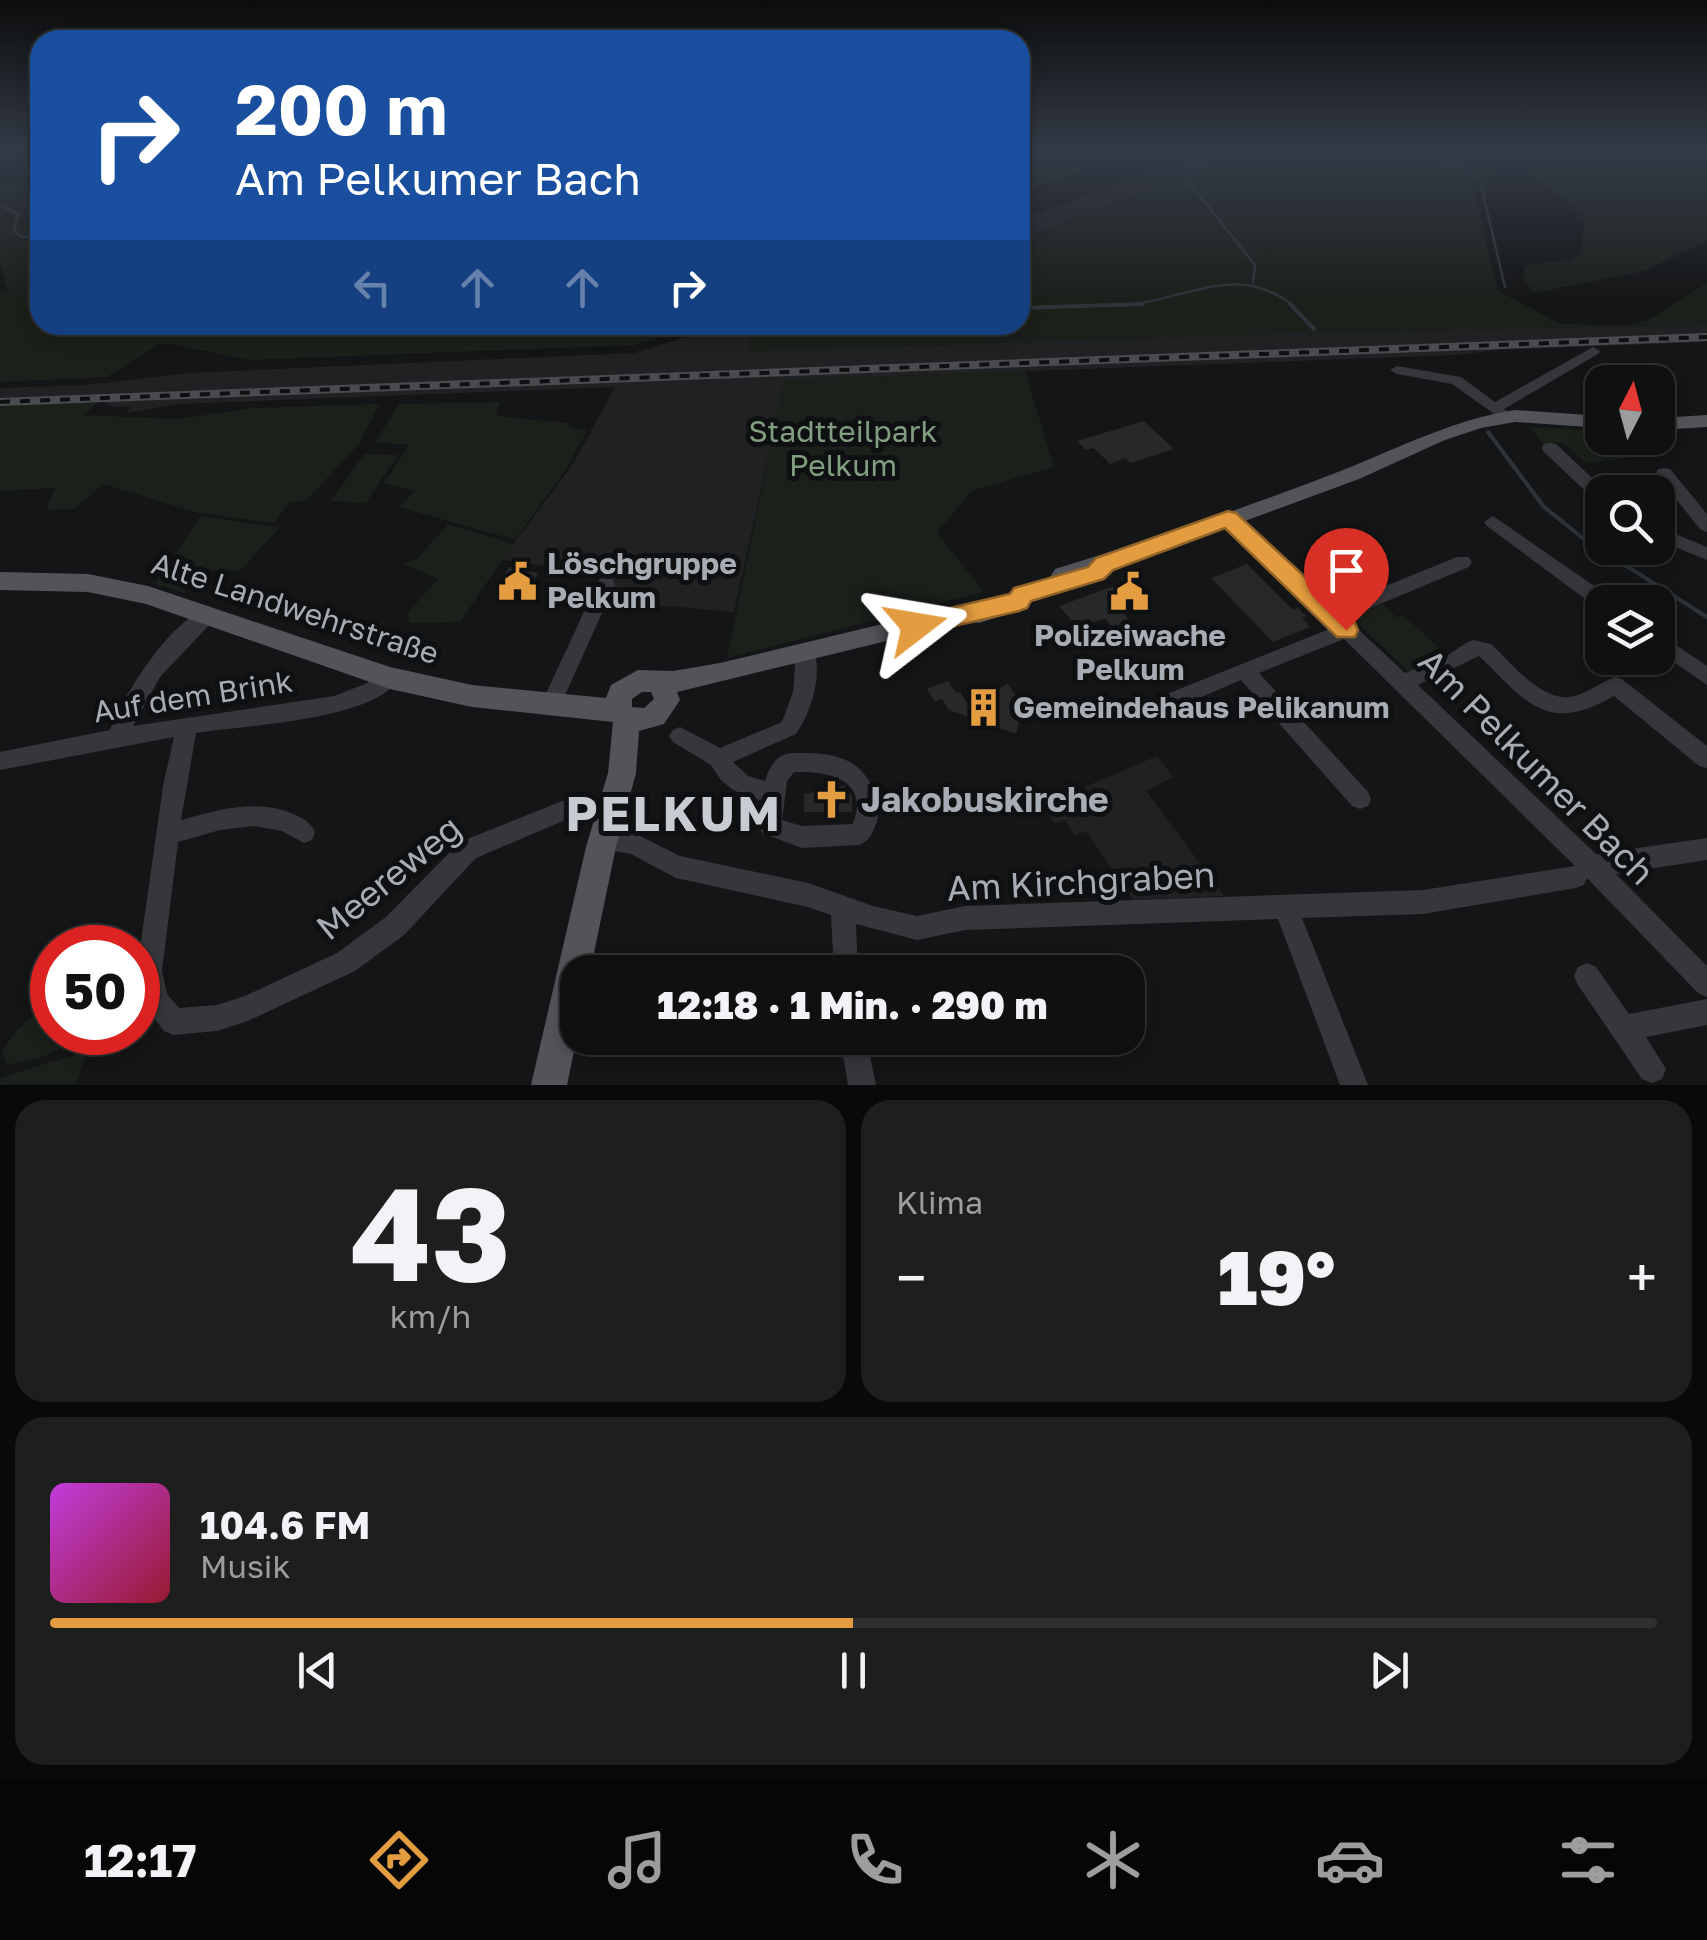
<!DOCTYPE html>
<html lang="de">
<meta charset="utf-8">
<style>
:root{--surface:#0f1010;--page:#1d1e1e;--text:#f1f3f6;--muted:#9b9d9f;--line:#2f3030;--accent:#e39c3f}
body{margin:0;font-family:"Golos Text",sans-serif;background:var(--page);color:var(--text);height:100vh;display:flex;flex-direction:column;font-size:38px;white-space:nowrap}
*{box-sizing:border-box;margin:0}
p{font-size:32px;color:var(--muted)}
.icon{flex:none;width:55px;height:55px;fill:none;stroke:currentColor;stroke-width:2;stroke-linecap:round;stroke-linejoin:round}
.map{position:relative;height:1085px;overflow:hidden}
.details{display:flex;flex-direction:column;gap:15px;padding:15px;background:#080909;flex:1}
.details>*{flex:none}
.hud{position:absolute;left:30px;top:30px;width:1000px;height:305px;border-radius:30px;box-shadow:0 5px 15px #0003,0 0 0 2px var(--line);background:#1a4fa0;color:#fff;overflow:hidden}
.needle{width:65px;rotate:6deg}
.controls{position:absolute;left:1585px;top:365px;display:grid;gap:20px}
.controls a{display:grid;place-items:center;width:90px;height:90px;border-radius:20px;background:var(--surface);box-shadow:0 5px 15px #0003,0 0 0 2px var(--line);font-size:50px}
.speed{position:absolute;left:30px;top:925px;display:flex;gap:20px;font-size:50px;font-weight:700;text-align:center}
.speed>*{display:grid;place-content:center;width:130px;height:130px;border-radius:50%;background:var(--surface);box-shadow:0 5px 15px #0003,0 0 0 2px var(--line);line-height:1}
.speed .limit{border:15px solid #d22;background:#fff;color:#111}
.pin{position:absolute;display:grid;place-items:center;width:85px;height:85px;color:#fff;margin:-102px -42px;border-radius:50% 50% 50% 0;rotate:-45deg;box-shadow:0 0 10px #0007}
.pin .icon{rotate:45deg}
.me{position:absolute;width:110px;margin:-55px;rotate:76deg;stroke-linejoin:round;filter:drop-shadow(0 0 8px #0008)}
.turn{display:flex;align-items:center;gap:35px;height:210px;padding:0 40px;font-size:45px}
.turn .icon{width:130px;height:130px;stroke-width:2.5}
.turn b{display:block;font-size:70px;line-height:85px}
.lanes{display:flex;align-items:center;height:95px;padding:0 40px;background:#0003;justify-content:center;gap:50px;direction:ltr}
.lanes .off{opacity:.35}
.big{font-size:75px;font-weight:800;line-height:1.1}
.details .widget{flex:1;display:flex;flex-direction:column;justify-content:center;gap:15px;min-width:0;padding:0 35px;border-radius:30px;background:var(--page)}
.details .dial{align-items:center;gap:0}
.dial b{font-size:130px;line-height:1}
.song{display:flex;align-items:center;gap:30px}
.cover{width:120px;height:120px;border-radius:15px;background:linear-gradient(135deg,hsl(290 70% 55%),hsl(350 70% 35%))}
.played{height:10px;border-radius:5px;background:linear-gradient(90deg,var(--accent) 50%,var(--line) 50%)}
.keys{display:flex;justify-content:space-around;direction:ltr}
.heat{display:flex;justify-content:space-between;align-items:center;font-size:55px;direction:ltr}
.details .tiles{flex:1;display:grid;gap:15px;grid-template-columns:1fr 1fr}
.widget:last-child{grid-column:span 2}
.trip{position:absolute;left:560px;top:955px;width:585px;height:100px;border-radius:30px;background:var(--surface);box-shadow:0 5px 15px #0003,0 0 0 2px var(--line);font-weight:800;line-height:100px;text-align:center}
.dock{display:flex;height:160px;justify-content:space-around;align-items:center;background:#060606;color:var(--muted)}
.dock .icon{width:70px;height:70px}
.dock .on{color:var(--accent)}
.dock b{font-size:45px;color:var(--text)}
.map>svg:first-child{display:block}
</style>
<div class="map">
<svg width="1707" height="1085" viewBox="0 0 1707 1085">
<rect width="100%" height="100%" fill="#141516"/>
<path fill="#202123" d="M 1212,149 L 1256,149 L 1020,240 L 1020,220 Z
M 724,325 L 799,325 L 749,339 L 751,351 L 1337,331 L 1707,325 L 1707,342 L 1497,350 L 1457,355 L 785,380 L 734,612 L 601,600 L 612,574 L 502,560 L 574,462 L 615,387 L 178,404 L 127,413 L 131,406 L 113,407 L 104,402 L 0,405 L 0,388 L 86,385 L 189,373 L 634,353 Z
M 1157,756 L 1173,777 L 1146,791 L 1224,896 L 1133,900 L 1086,831 L 1075,836 L 1065,820 L 1055,824 L 1043,805 Z"/>
<path fill="#1b201b" d="M 1020,149 L 1096,149 L 1095,152 L 1103,154 L 1088,168 L 1020,193 Z
M 1256,149 L 1516,149 L 1488,179 L 1472,181 L 1498,291 L 1561,324 L 1629,325 L 1650,319 L 1707,283 L 1707,325 L 1337,331 L 751,351 L 748,339 L 799,325 L 1020,325 L 1020,240 Z
M 1533,149 L 1664,149 L 1707,158 L 1707,241 L 1644,271 L 1533,293 L 1524,278 L 1524,266 L 1569,259 L 1582,253 L 1584,220 L 1561,196 L 1519,166 Z
M 40,182 L 40,325 L 699,325 L 636,345 L 351,356 L 248,360 L 168,343 L 158,345 L 107,377 L 0,382 L 0,291 L 7,291 L 0,262 L 0,184 Z
M 1025,371 L 1054,467 L 971,491 L 937,533 L 984,592 L 727,658 L 784,380 Z
M 98,402 L 84,415 L 178,419 L 253,408 L 380,404 L 359,444 L 306,501 L 290,502 L 274,523 L 198,513 L 103,484 L 74,509 L 46,510 L 55,488 L 0,491 L 0,405 Z
M 500,402 L 496,414 L 503,417 L 568,423 L 569,427 L 587,431 L 565,471 L 515,540 L 399,507 L 414,491 L 384,483 L 409,445 L 375,442 L 399,404 Z
M 1530,427 L 1602,431 L 1602,438 L 1628,438 L 1642,456 L 1586,463 L 1562,442 L 1543,444 Z
M 364,454 L 398,455 L 366,503 L 331,501 Z
M 201,516 L 279,528 L 240,571 L 232,570 L 227,574 L 206,568 L 184,593 L 155,584 Z
M 448,524 L 513,544 L 460,622 L 409,623 L 408,612 L 438,579 L 403,563 L 417,559 Z
M 1382,603 L 1397,618 L 1403,615 L 1445,653 L 1444,661 L 1411,674 L 1350,616 Z
M 52,1006 L 52,1032 L 77,1033 C 60,1057 34,1058 7,1065 L 2,1052 C 14,1031 30,1015 52,1006 Z
M 87,1051 L 76,1084 L 0,1085 L 0,1078 Z"/>
<g fill="none" stroke-linecap="round" stroke-linejoin="round">
<path stroke="#2c3439" stroke-width="2.5" d="M 1152,149 L 1162,163
M 1412,149 L 1458,165 L 1480,181 L 1505,287
M 1188,181 L 1255,265 L 1253,283
M 0,205 L 18,214 L 14,230 L 20,236 L 40,240
M 1121,306 C 1186,300 1237,261 1294,306"/>
<path stroke="#2c3439" stroke-width="4" d="M 1290,304 L 1314,329
M 1020,308 L 1143,304
M 355,325 L 460,333 L 565,325
M 1488,432 L 1544,507 L 1584,539 L 1707,617"/>
</g>
<path fill="#27282a" d="M 1144,421 L 1174,449 L 1130,463 L 1126,458 L 1110,464 L 1094,448 L 1086,450 L 1077,441 Z
M 1247,564 L 1293,610 L 1298,608 L 1306,616 L 1302,618 L 1310,627 L 1273,642 L 1211,578 Z
M 509,567 L 538,573 L 529,589 L 498,585 Z
M 1127,581 L 1148,598 L 1120,609 L 1145,638 L 1148,647 L 1126,648 L 1106,619 L 1076,626 L 1059,606 Z
M 948,681 L 956,693 L 960,692 L 976,717 L 982,697 L 1008,684 L 1020,701 L 1016,703 L 1020,718 L 1016,734 L 949,710 L 942,699 L 935,702 L 927,689 Z
M 844,786 L 852,797 L 852,812 L 804,812 L 804,794 Z"/>
<g fill="none" stroke-linecap="round" stroke-linejoin="round">
<path fill="#36373b" fill-rule="evenodd" d="M 1593,347 L 1600,351 L 1598,354 L 1504,409 L 1515,418 L 1507,423 L 1452,384 L 1397,374 L 1390,370 L 1397,366 L 1461,377 L 1495,402 Z
M 1550,443 L 1556,444 L 1607,492 L 1602,492 L 1602,503 L 1596,501 L 1544,452 L 1542,448 L 1544,444 Z
M 1664,468 L 1670,469 L 1707,514 L 1707,532 L 1701,530 L 1658,477 L 1656,473 L 1658,469 Z
M 1228,513 L 1234,515 L 1334,607 L 1457,557 L 1469,557 L 1472,562 L 1469,567 L 1346,618 L 1405,673 L 1448,655 L 1466,643 L 1473,640 L 1491,644 C 1511,662 1540,701 1570,697 C 1586,695 1600,682 1615,677 L 1622,679 L 1707,746 L 1707,768 L 1699,766 L 1614,696 C 1546,735 1527,702 1479,656 L 1418,685 L 1596,854 L 1707,838 L 1707,860 L 1616,874 L 1707,966 L 1707,997 L 1698,993 L 1587,878 L 1584,885 L 1576,888 L 1423,914 L 1302,918 L 1368,1085 L 1340,1085 L 1278,919 L 965,930 L 917,940 L 856,924 L 858,972 L 834,972 L 831,915 L 808,907 L 676,878 L 631,854 L 595,847 L 592,839 L 595,831 L 603,828 L 634,833 L 680,856 L 808,883 L 873,906 L 917,916 L 965,906 L 1423,890 L 1575,866 L 1344,639 L 1259,673 L 1368,792 L 1371,799 L 1368,806 L 1360,809 L 1352,806 L 1241,680 L 1176,708 L 1169,711 L 1162,708 L 1159,702 L 1162,696 L 1332,628 L 1222,523 L 1219,519 Z
M 1493,516 L 1610,597 L 1612,602 L 1602,602 L 1602,609 L 1596,607 L 1487,526 L 1484,522 Z
M 1658,527 L 1707,547 L 1707,560 L 1658,540 Z
M 606,577 L 612,579 L 615,584 L 562,702 L 559,708 L 552,711 L 545,708 L 542,702 L 597,584 L 600,579 Z
M 207,608 L 214,610 L 216,615 L 214,620 L 160,677 L 133,726 L 334,696 L 365,684 L 390,670 L 397,672 L 400,678 C 373,721 245,725 196,733 L 181,820 C 218,810 254,799 291,813 C 301,817 311,822 315,832 L 312,840 L 304,843 L 282,831 L 254,826 L 220,830 L 178,842 L 162,971 L 167,994 L 179,1008 L 217,1005 L 245,996 L 337,953 L 386,917 L 460,842 L 562,801 L 610,801 L 618,804 L 621,811 L 618,818 L 610,821 L 563,821 L 476,858 L 404,935 L 355,971 L 248,1021 L 217,1031 L 173,1035 L 164,1031 L 147,1009 L 138,976 L 138,963 L 163,786 L 174,737 L 0,770 L 0,752 L 110,730 C 125,693 169,622 207,608 Z
M 1658,633 L 1707,666 L 1707,685 L 1658,651 Z
M 806,645 L 813,647 C 823,674 812,711 796,734 L 733,762 L 748,776 L 765,781 C 767,773 773,761 781,756 C 788,752 797,753 804,753 C 836,753 862,760 874,791 C 878,801 880,810 877,821 C 873,832 870,841 859,845 L 802,848 L 762,833 L 759,826 L 762,801 L 733,790 L 721,780 L 711,765 L 673,742 L 669,736 L 673,730 L 680,727 L 720,748 L 782,722 L 793,692 L 796,653 L 799,647 ZM 794,772 C 827,771 870,778 853,824 L 802,826 L 782,820 L 787,781 Z
M 1587,963 L 1596,967 L 1629,1014 L 1707,999 L 1707,1025 L 1646,1037 L 1666,1069 L 1662,1079 L 1652,1083 L 1642,1079 L 1578,985 L 1574,976 L 1578,967 Z
M 840,1038 L 866,1038 L 876,1085 L 848,1085 Z"/>
<path fill="#525459" fill-rule="evenodd" d="M 1515,410 L 1602,416 L 1602,428 L 1515,422 L 1481,428 L 1445,440 L 1359,479 L 1112,570 L 1071,581 L 1067,588 L 1051,588 L 1047,582 L 1055,569 C 1152,539 1249,507 1343,470 C 1401,447 1452,420 1515,410 Z
M 1707,415 L 1707,427 L 1658,430 L 1658,418 Z
M 0,572 L 88,574 L 148,586 L 390,667 L 472,685 L 606,698 L 611,685 L 638,670 L 673,671 L 720,663 L 969,603 L 979,605 L 1010,596 L 1014,589 L 1030,589 L 1034,595 L 1027,608 L 979,623 L 969,621 L 677,692 L 680,700 L 664,724 L 639,731 L 636,773 L 616,847 L 590,972 L 578,972 L 578,1032 L 567,1085 L 531,1085 L 586,847 L 608,773 L 613,722 L 472,707 L 390,689 L 146,604 L 88,592 L 0,590 ZM 642,692 L 651,692 L 654,699 L 644,708 L 632,707 L 632,699 Z"/>
<defs>
<path id="rail" d="M 0,402 L 1707,337"/>
</defs>
<use href="#rail" stroke="#494b4f" stroke-width="8"/>
<use href="#rail" stroke="#0f1011" stroke-width="4" stroke-dasharray="10" stroke-linecap="butt"/>
</g>
<linearGradient id="sky" x2="0" y2="1"><stop stop-color="#0b0c0c"/><stop offset="0.5" stop-color="#343b47"/><stop offset="1" stop-color="#343b47" stop-opacity="0"/></linearGradient>
<rect width="1707" height="301" fill="url(#sky)"/>
<path fill="#e39c3f" stroke="#946529" stroke-width="2.5" d="M 1228,511 L 1236,513 L 1355,623 L 1358,630 L 1355,637 L 1337,637 L 1225,528 L 1113,570 L 1104,579 L 1031,601 L 1027,608 L 1019,611 L 916,635 L 907,633 L 903,626 L 907,619 L 916,616 L 1010,594 L 1014,588 L 1088,567 L 1096,558 Z"/>
<defs>
<symbol id="civic-bare" viewBox="-9 -9 18 18"><path d="M-.6-6.5H3V-4.5H.6V-3L4-1V1h2V6H-6V1h2V-1L-.6-3ZM-1.2 2.5V6h2.4V2.5Z" fill="#e39c3f" stroke="#0f1011" stroke-width="2.5" paint-order="stroke"/></symbol>
<symbol id="building-bare" viewBox="-9 -9 18 18"><path d="M-4-6H4V6H1V3H-1V6H-4ZM-2.5-4.3h1.7v1.8h-1.7ZM.8-4.3h1.7v1.8H.8ZM-2.5-1h1.7V.8h-1.7ZM.8-1h1.7V.8H.8Z" fill="#e39c3f" stroke="#0f1011" stroke-width="2.5" paint-order="stroke"/></symbol>
<symbol id="church-bare" viewBox="-9 -9 18 18"><path d="M-1.2-6h2.4v3.5h3.3v2.4h-3.3V6h-2.4V-.1h-3.3v-2.4h3.3Z" fill="#e39c3f" stroke="#0f1011" stroke-width="2.5" paint-order="stroke"/></symbol>
</defs>
<g fill-rule="evenodd">
<use href="#civic-bare" x="490" y="554" width="55" height="55"/>
<use href="#civic-bare" x="1102" y="564" width="55" height="55"/>
<use href="#building-bare" x="956" y="680" width="55" height="55"/>
<use href="#church-bare" x="804" y="772" width="55" height="55"/>
</g>
<g text-anchor="middle" stroke-width="10" stroke-linejoin="round" paint-order="stroke">
<g font-size="30" fill="#819f80" stroke="#0f1011">
<text x="843" y="442">Stadtteilpark<tspan x="843" dy="34">Pelkum</tspan></text>
</g>
<g font-size="30" font-weight="bold" fill="#a7adb5" stroke="#0f1011" text-anchor="start">
<text x="547" y="574">Löschgruppe<tspan x="547" dy="34">Pelkum</tspan></text>
<text x="1130" y="646" text-anchor="middle">Polizeiwache<tspan x="1130" dy="34">Pelkum</tspan></text>
<text x="1013" y="718">Gemeindehaus Pelikanum</text>
</g>
<g font-size="30" fill="#a7adb5" stroke="#0f1011">
<text transform="translate(295 609) rotate(18)" y="10">Alte Landwehrstraße</text>
<text transform="translate(193 697) rotate(-9)" y="10">Auf dem Brink</text>
</g>
<g font-size="35" fill="#a7adb5" stroke="#0f1011">
<text transform="translate(1536 767) rotate(45)" y="12">Am Pelkumer Bach</text>
<text transform="translate(389 878) rotate(-39)" y="12">Meereweg</text>
<text transform="translate(1081 882) rotate(-3)" y="12">Am Kirchgraben</text>
</g>
<g font-size="35" font-weight="bold" fill="#a7adb5" stroke="#0f1011" text-anchor="start">
<text x="861" y="812">Jakobuskirche</text>
</g>
<g font-size="48" font-weight="bold" letter-spacing="2.5" fill="#c8cbd2" stroke="#0f1011">
<text x="674" y="831">PELKUM</text>
</g>
</g>
</svg>
<div class="controls">
<a><svg class="needle" viewBox="-14 -14 28 28"><path d="M0-13l5 13h-10z" fill="#e53935"/><path d="M0 13l5-13h-10z" fill="#9b9d9f"/></svg></a>
<a><svg class="icon" aria-label="search" viewBox="0 0 24 24"><circle cx="10" cy="10" r="6"/><path d="M15 15l6 6"/></svg></a>
<a><svg class="icon" aria-label="layers" viewBox="0 0 24 24"><path d="M12 4l9 5-9 5-9-5zM3 14l9 5 9-5"/></svg></a>
</div>
<div class="speed"><div class="limit">50</div></div>
<div class="pin" style="left:1346px;top:630px;background:#d93025"><svg class="icon" aria-label="arrive" viewBox="0 0 24 24"><path d="M6 21V4h12l-3 4 3 4H6"/></svg></div>
<svg class="me" style="left:916px;top:626px" viewBox="-20 -20 40 40"><path d="M0-17L14 15 0 8-14 15z" fill="#e39c3f" stroke="#fff" stroke-width="4"/></svg>
<div class="trip">12:18 · 1 Min. · 290 m</div>
<div class="hud">
<div class="turn"><svg class="icon" aria-label="right" viewBox="0 0 24 24"><path d="M7 20v-9h11M14 6l5 5-5 5"/></svg><div><b>200 m</b>Am Pelkumer Bach</div></div>
<div class="lanes"><svg class="icon off" aria-label="left" viewBox="0 0 24 24"><path d="M17 20v-9H6M10 6l-5 5 5 5"/></svg><svg class="icon off" aria-label="ahead" viewBox="0 0 24 24"><path d="M12 20V5M6 11l6-6 6 6"/></svg><svg class="icon off" aria-label="ahead" viewBox="0 0 24 24"><path d="M12 20V5M6 11l6-6 6 6"/></svg><svg class="icon" aria-label="right" viewBox="0 0 24 24"><path d="M7 20v-9h11M14 6l5 5-5 5"/></svg></div>
</div>
</div>
<section class="details">
<div class="tiles">
<div class="widget dial"><b>43</b><p>km/h</p></div>
<div class="widget"><p>Klima</p>
<div class="heat"><a>−</a><b class="big">19°</b><a>+</a></div>
</div>
<div class="widget">
<div class="song"><i class="cover"></i><div><b>104.6 FM</b><p>Musik</p></div></div>
<div class="played"></div>
<div class="keys"><svg class="icon" aria-label="previous" viewBox="0 0 24 24"><path d="M18 5L8 12l10 7zM5 5v14"/></svg><svg class="icon" aria-label="pause" viewBox="0 0 24 24"><path d="M8 5v14M16 5v14"/></svg><svg class="icon" aria-label="next" viewBox="0 0 24 24"><path d="M6 5l10 7-10 7zM19 5v14"/></svg></div>
</div>
</div>
</section>
<nav class="dock">
<b>12:17</b>
<svg class="icon on" aria-label="directions" viewBox="0 0 24 24"><path d="M12 3l9 9-9 9-9-9zM9 14v-3h6M13 9l2 2-2 2"/></svg>
<svg class="icon" aria-label="music" viewBox="0 0 24 24"><path d="M9 18V5l10-2v13"/><circle cx="6" cy="18" r="3"/><circle cx="16" cy="16" r="3"/></svg>
<svg class="icon" aria-label="phone" viewBox="0 0 24 24"><path d="M5 4h4l2 5-3 2q2 4 5 5l2-3 5 2v4C11 20 4 13 5 4z"/></svg>
<svg class="icon" aria-label="climate" viewBox="0 0 24 24"><path d="M12 3v18M4 7l16 10M4 17L20 7"/></svg>
<svg class="icon" aria-label="car" viewBox="0 0 24 24"><path d="M5 17H2v-5l4-1 3-4h7l3 4 3 1v5h-3M9 17h6M6 11h13"/><circle cx="7" cy="17" r="2"/><circle cx="17" cy="17" r="2"/></svg>
<svg class="icon" aria-label="filters" viewBox="0 0 24 24"><path d="M4 7h16M4 17h16"/><circle cx="9" cy="7" r="2"/><circle cx="15" cy="17" r="2"/></svg>
</nav>
